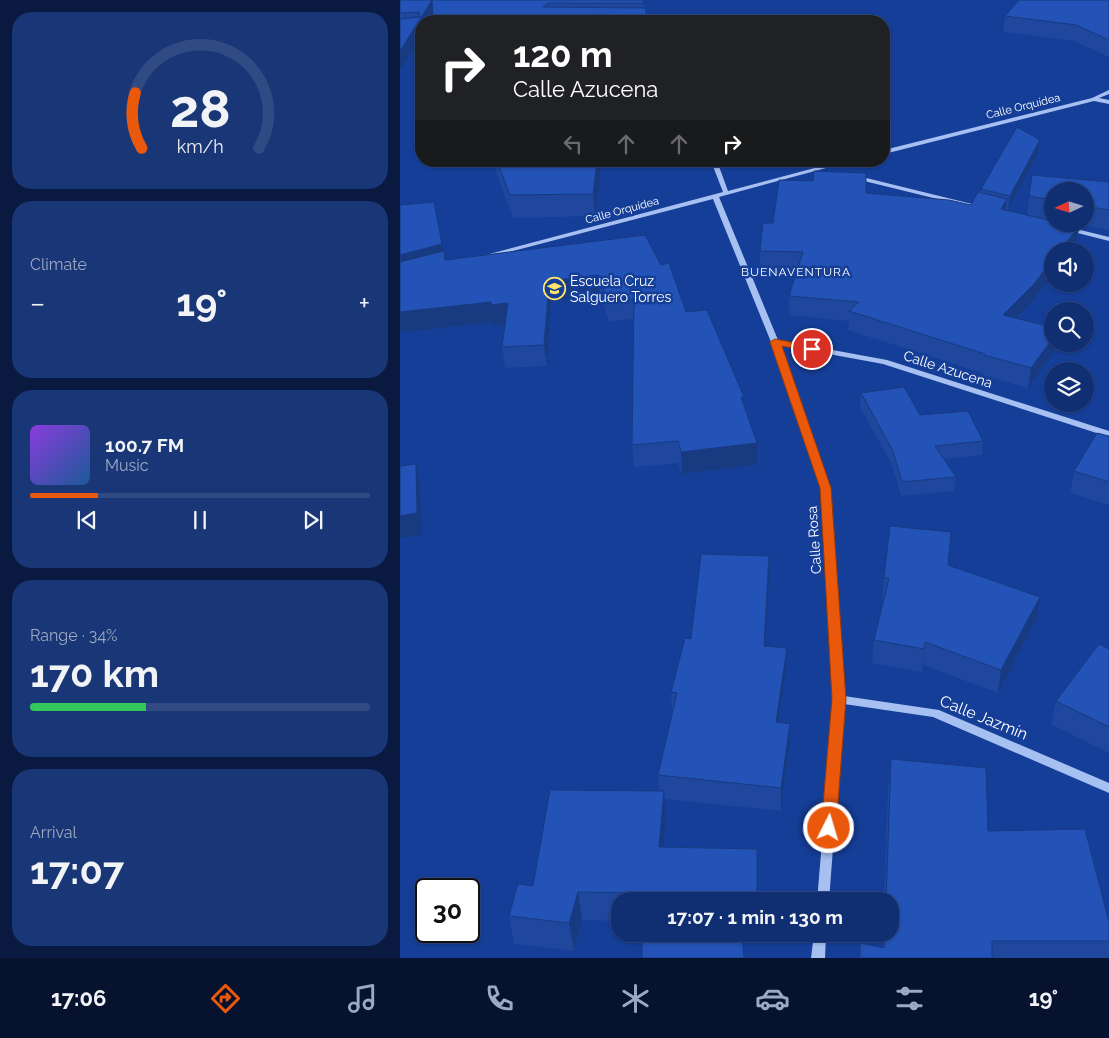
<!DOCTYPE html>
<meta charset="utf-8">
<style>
:root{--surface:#102e72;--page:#193677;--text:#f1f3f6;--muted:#9ca8c4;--line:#304a84;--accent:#ea580c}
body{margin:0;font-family:Raleway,sans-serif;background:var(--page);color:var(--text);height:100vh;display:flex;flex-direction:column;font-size:19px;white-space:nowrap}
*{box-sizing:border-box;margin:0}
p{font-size:16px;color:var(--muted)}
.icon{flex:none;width:28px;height:28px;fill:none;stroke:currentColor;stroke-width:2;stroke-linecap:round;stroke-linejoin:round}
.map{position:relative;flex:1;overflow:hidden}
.sheet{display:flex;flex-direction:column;gap:12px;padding:12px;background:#09193f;width:400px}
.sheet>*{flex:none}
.top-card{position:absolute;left:15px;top:15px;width:475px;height:152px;border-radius:20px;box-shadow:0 1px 4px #0004,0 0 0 1px var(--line);background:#202124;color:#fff;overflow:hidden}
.needle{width:32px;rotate:266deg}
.buttons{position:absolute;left:644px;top:182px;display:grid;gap:10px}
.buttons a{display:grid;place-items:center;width:50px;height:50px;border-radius:50%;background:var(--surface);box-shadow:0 1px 4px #0004,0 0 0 1px var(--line);font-size:25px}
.speed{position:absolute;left:15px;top:878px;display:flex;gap:10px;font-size:25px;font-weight:700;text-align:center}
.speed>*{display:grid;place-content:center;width:65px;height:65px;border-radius:50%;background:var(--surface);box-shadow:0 1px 4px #0004,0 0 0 1px var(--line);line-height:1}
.speed .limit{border:2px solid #111;border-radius:8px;background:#fff;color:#111}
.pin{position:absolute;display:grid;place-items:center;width:42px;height:42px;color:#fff;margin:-21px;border:2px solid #fff;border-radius:50%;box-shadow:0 1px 5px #0007}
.me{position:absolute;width:55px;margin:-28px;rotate:5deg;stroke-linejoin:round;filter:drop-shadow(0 0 4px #0008)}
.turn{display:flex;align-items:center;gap:18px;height:105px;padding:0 15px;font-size:22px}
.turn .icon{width:65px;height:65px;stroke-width:2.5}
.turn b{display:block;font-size:35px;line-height:42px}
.lanes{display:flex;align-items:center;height:48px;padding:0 15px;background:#0003;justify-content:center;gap:25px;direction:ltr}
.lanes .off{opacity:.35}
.big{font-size:38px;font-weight:700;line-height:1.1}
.sheet .card{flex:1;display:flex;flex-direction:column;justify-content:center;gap:8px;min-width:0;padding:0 18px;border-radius:20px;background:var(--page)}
.sheet .dial{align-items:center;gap:0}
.dial svg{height:130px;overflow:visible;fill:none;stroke:var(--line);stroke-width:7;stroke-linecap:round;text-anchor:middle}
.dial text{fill:var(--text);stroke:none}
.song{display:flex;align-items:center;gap:15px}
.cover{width:60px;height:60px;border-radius:8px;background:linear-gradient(135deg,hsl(270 70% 55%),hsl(210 70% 35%))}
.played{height:5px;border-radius:2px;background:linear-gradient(90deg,var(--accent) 20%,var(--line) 20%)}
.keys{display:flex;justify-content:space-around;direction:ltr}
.heat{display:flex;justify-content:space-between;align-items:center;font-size:28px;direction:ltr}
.charge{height:8px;border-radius:4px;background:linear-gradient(90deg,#34c759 34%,var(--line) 0)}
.trip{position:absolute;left:211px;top:892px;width:288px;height:50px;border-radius:20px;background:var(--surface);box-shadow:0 1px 4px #0004,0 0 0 1px var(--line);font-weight:700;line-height:50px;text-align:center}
.dock{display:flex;height:80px;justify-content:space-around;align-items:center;background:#06122e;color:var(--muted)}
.dock .icon{width:35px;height:35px}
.dock .active{color:var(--accent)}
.dock b{font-size:22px;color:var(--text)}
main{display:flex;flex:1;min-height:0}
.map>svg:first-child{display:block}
</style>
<main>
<section class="sheet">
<div class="card dial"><svg viewBox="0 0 100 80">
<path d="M14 69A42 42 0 1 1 86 69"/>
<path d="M14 69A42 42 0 0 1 10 35" stroke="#ea580c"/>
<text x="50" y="56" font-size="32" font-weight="700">28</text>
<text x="50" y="72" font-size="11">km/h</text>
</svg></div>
<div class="card"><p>Climate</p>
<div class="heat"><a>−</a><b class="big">19°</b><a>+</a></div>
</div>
<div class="card">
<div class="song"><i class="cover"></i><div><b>100.7 FM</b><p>Music</p></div></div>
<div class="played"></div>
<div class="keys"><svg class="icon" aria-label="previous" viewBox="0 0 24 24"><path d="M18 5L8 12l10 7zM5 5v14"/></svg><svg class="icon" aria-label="pause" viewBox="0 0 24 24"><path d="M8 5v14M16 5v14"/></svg><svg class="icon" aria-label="next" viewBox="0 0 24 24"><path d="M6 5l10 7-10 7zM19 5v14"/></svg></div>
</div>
<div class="card"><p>Range · 34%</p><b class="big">170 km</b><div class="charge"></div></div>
<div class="card"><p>Arrival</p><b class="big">17:07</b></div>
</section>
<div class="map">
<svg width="709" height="958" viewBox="0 0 709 958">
<rect width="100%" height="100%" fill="#153e98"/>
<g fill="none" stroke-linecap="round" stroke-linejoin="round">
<path fill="#a7c0f2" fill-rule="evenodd" d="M 236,19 L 257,20 L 259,21 L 234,21 L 234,20 Z
M 709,90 L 709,94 L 699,98 L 709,100 L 709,104 L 694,101 L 484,154 L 484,150 L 692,98 Z
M 311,161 L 317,161 L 328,191 L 441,161 L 452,161 L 319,197 L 378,340 L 487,360 L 709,431 L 709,437 L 483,364 L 380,345 L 429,488 L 444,696 L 539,710 L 709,783 L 709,793 L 533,717 L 444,704 L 429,901 L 417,901 L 434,699 L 421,488 L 371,342 L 313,199 L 86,258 L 84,259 L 81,257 L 82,256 L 323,192 Z
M 454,175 L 572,204 L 573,205 L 570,207 L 452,178 L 451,177 Z
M 668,227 L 709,237 L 709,241 L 666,230 L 665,229 Z
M 414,934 L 426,934 L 425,958 L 411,958 Z"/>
</g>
<path fill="#1e479d" d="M 0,0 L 244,3 L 244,8 L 33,17 L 30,21 L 21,21 L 21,36 L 0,71 Z
M 709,0 L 709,57 L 674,41 L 603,32 L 605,16 Z
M 640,140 L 638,153 L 608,210 L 605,210 L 679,227 L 676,245 L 652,251 L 652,275 L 631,303 L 617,318 L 652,344 L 657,344 L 656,349 L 628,388 L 582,375 L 582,373 L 448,330 L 449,321 L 389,315 L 389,296 L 397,270 L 360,269 L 360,251 L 373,223 L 466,193 L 571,205 L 581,193 L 581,189 Z
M 95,161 L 202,161 L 195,216 L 113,218 L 97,175 Z
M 632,175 L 709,182 L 709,230 L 676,224 L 685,224 L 685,191 L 652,191 L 652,220 L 627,215 Z
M 245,235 L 286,312 L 344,403 L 357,443 L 357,465 L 282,474 L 278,463 L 234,467 L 232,445 L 233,319 L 209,321 L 200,295 L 151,301 L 147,366 L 105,368 L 102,347 L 105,324 L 94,326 L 94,322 L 0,333 L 42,244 L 45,260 Z
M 461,393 L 520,415 L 583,441 L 582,455 L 544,459 L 556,477 L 554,491 L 501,496 L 492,465 L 460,407 Z
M 709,436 L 709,505 L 670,493 L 674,471 Z
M 369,556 L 369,579 L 365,646 L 386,671 L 379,722 L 390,724 L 389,747 L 381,811 L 264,799 L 266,819 L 263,847 L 357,849 L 357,901 L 220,901 L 220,921 L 182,920 L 174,951 L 114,944 L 109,916 L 133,886 L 259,791 L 258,775 L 272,713 L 271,692 L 291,639 Z
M 548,565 L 636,619 L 598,693 L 523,665 L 522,672 L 472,663 L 474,640 L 483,600 L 482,600 L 484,578 Z
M 709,649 L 709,753 L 651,724 L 656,701 Z
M 491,759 L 588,831 L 709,922 L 709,958 L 459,958 L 460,943 L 482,947 L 483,934 L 490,934 L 490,901 L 484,901 L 488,787 Z"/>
<path fill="#183a80" d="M 32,0 L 34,15 L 30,21 L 21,21 L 21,36 L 0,71 L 0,51 Z
M 640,140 L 638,153 L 608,210 L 610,196 Z
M 197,161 L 202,162 L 195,216 L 193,194 Z
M 607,199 L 604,217 L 601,209 Z
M 679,227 L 676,245 L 671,251 L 659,251 Z
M 42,244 L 45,263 L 0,275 L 0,255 Z
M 652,260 L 652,275 L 631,303 L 601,334 L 603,315 Z
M 198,275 L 200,295 L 151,301 L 147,366 L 144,345 L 149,281 Z
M 91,302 L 94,322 L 0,333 L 0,312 Z
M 108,303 L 111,323 L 94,326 L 91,305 Z
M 652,339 L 652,344 L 657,344 L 656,349 L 628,388 L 631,368 Z
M 357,443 L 357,465 L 282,474 L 281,452 Z
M 16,464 L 20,486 L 22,535 L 0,538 L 0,516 Z
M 369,556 L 369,579 L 364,669 L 364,646 Z
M 640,597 L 636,619 L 598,693 L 601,670 Z
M 525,642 L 523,665 L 522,672 L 524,649 Z
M 387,648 L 386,671 L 375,745 L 376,722 Z
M 390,724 L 389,747 L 381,811 L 381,788 Z
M 264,791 L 266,819 L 261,875 L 259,847 Z
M 178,892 L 182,920 L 174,951 L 169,923 Z"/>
<path fill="#2353b7" stroke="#183a80" d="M 0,0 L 243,0 L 244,3 L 147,3 L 143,7 L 245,8 L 248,21 L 33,21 L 32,0 L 0,51 L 0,19 L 20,17 L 19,12 L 0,13 Z
M 619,0 L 709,0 L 709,40 L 676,25 L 605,16 Z
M 617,127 L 640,140 L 610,196 L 581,189 Z
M 97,161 L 197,161 L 193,194 L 110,195 Z
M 414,171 L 466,173 L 466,193 L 549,200 L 571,205 L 578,192 L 607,199 L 601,209 L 652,221 L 652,224 L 666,224 L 679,227 L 659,251 L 652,251 L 652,260 L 634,284 L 603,315 L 652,327 L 652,339 L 631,368 L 584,355 L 585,354 L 449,311 L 459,302 L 389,296 L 403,252 L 360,251 L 363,223 L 373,223 L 379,180 L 413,181 Z
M 632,175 L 709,182 L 709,210 L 685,206 L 685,191 L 652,191 L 652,200 L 629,196 Z
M 34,202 L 42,244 L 0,255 L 0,205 Z
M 245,235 L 261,265 L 269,263 L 286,312 L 307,310 L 344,397 L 341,397 L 357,443 L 281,452 L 278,441 L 232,445 L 234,299 L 208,301 L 198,275 L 149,281 L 144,345 L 102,347 L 108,303 L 91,305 L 91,302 L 0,312 L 0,262 L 44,251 L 45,260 Z
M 504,387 L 520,415 L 568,411 L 583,441 L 535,446 L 556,477 L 502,482 L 493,451 L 461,393 Z
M 697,433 L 709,436 L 709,482 L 674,471 Z
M 16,464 L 17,513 L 0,516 L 0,466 Z
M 490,526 L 551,532 L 548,565 L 640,597 L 601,670 L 525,642 L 524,649 L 474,640 L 489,578 L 484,578 Z
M 301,554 L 369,556 L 364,646 L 387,648 L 376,722 L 390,724 L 381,788 L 258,775 L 277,693 L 271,692 L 285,638 L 291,639 Z
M 699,644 L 709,649 L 709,727 L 656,701 Z
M 491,759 L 586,768 L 588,831 L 685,829 L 709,922 L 709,941 L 592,941 L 592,958 L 460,958 L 460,943 L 484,948 L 485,934 L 490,934 L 490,901 L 486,901 Z
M 150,790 L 264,791 L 259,847 L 357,849 L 357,895 L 340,895 L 341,901 L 242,901 L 242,893 L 178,892 L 169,923 L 109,916 L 118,884 L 133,886 Z
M 242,934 L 342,934 L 344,958 L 242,958 Z"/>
<path fill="#ea580c" stroke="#983908" d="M 375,339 L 412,346 L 417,349 L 412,352 L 382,346 L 431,488 L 446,699 L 436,828 L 434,832 L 429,834 L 423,832 L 421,828 L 432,699 L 420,488 L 370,342 Z"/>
<defs>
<symbol id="school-ring" viewBox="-11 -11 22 22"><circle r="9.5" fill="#153e98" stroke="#ffe569" stroke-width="1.5"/><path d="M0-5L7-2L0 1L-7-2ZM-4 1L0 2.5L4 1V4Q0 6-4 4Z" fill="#ffe569"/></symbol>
</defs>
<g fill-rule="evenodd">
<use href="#school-ring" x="142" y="276" width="25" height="25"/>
</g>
<g text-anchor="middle" stroke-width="5" stroke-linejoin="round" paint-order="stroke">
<g font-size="11" fill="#fff" stroke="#153e98">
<text transform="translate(623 106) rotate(-14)" y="4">Calle Orquídea</text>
<text transform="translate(222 210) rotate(-15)" y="4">Calle Orquídea</text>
</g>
<g font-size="12" letter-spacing="1" fill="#fff" stroke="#153e98">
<text x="396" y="276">BUENAVENTURA</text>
</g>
<g font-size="14" fill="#fff" stroke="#153e98" text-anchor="start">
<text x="170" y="286">Escuela Cruz<tspan x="170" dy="16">Salguero Torres</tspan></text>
</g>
<g font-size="14" fill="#fff" stroke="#153e98">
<text transform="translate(548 369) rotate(18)" y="5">Calle Azucena</text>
<text transform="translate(414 540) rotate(-94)" y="5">Calle Rosa</text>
</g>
<g font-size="16" fill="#fff" stroke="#153e98">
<text transform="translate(584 717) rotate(22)" y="6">Calle Jazmín</text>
</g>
</g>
</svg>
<div class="buttons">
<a><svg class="needle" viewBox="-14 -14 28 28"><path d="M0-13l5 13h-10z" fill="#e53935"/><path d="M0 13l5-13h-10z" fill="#9ca8c4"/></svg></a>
<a><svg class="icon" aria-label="sound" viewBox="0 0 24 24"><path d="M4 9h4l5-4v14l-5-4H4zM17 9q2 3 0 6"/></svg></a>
<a><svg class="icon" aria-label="search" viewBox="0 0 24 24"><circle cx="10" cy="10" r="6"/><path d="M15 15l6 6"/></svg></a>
<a><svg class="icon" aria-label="layers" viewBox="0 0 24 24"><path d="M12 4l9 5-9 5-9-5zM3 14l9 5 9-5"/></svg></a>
</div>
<div class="speed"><div class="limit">30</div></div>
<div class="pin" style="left:412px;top:349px;background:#d93025"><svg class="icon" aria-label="arrive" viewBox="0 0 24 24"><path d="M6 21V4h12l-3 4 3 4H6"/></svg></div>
<svg class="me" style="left:429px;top:828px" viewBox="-20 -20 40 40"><circle r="17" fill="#ea580c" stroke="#fff" stroke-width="3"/><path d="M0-11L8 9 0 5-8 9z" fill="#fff"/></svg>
<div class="trip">17:07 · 1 min · 130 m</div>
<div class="top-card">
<div class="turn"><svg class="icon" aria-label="right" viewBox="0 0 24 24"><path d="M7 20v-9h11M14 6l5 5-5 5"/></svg><div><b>120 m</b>Calle Azucena</div></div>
<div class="lanes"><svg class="icon off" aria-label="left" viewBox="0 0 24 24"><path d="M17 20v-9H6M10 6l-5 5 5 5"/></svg><svg class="icon off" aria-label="ahead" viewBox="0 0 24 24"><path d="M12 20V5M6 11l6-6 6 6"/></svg><svg class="icon off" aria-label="ahead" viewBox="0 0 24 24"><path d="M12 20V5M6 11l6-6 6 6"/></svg><svg class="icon" aria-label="right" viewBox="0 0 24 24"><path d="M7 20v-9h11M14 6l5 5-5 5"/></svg></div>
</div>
</div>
</main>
<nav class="dock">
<b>17:06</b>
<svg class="icon active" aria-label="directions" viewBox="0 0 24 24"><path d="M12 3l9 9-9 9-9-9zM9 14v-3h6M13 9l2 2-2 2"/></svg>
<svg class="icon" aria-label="music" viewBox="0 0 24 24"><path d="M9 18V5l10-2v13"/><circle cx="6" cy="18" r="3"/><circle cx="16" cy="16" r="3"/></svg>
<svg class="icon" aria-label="phone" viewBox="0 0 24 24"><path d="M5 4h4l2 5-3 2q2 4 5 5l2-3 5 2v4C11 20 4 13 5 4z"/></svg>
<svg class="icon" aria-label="climate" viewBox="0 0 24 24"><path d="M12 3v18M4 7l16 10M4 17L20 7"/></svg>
<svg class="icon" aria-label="car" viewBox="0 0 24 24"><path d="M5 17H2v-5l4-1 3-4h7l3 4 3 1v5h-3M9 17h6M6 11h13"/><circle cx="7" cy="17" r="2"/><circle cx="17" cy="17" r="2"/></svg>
<svg class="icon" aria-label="filters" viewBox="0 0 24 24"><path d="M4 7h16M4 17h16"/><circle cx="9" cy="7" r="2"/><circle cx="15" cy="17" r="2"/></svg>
<b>19°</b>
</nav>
